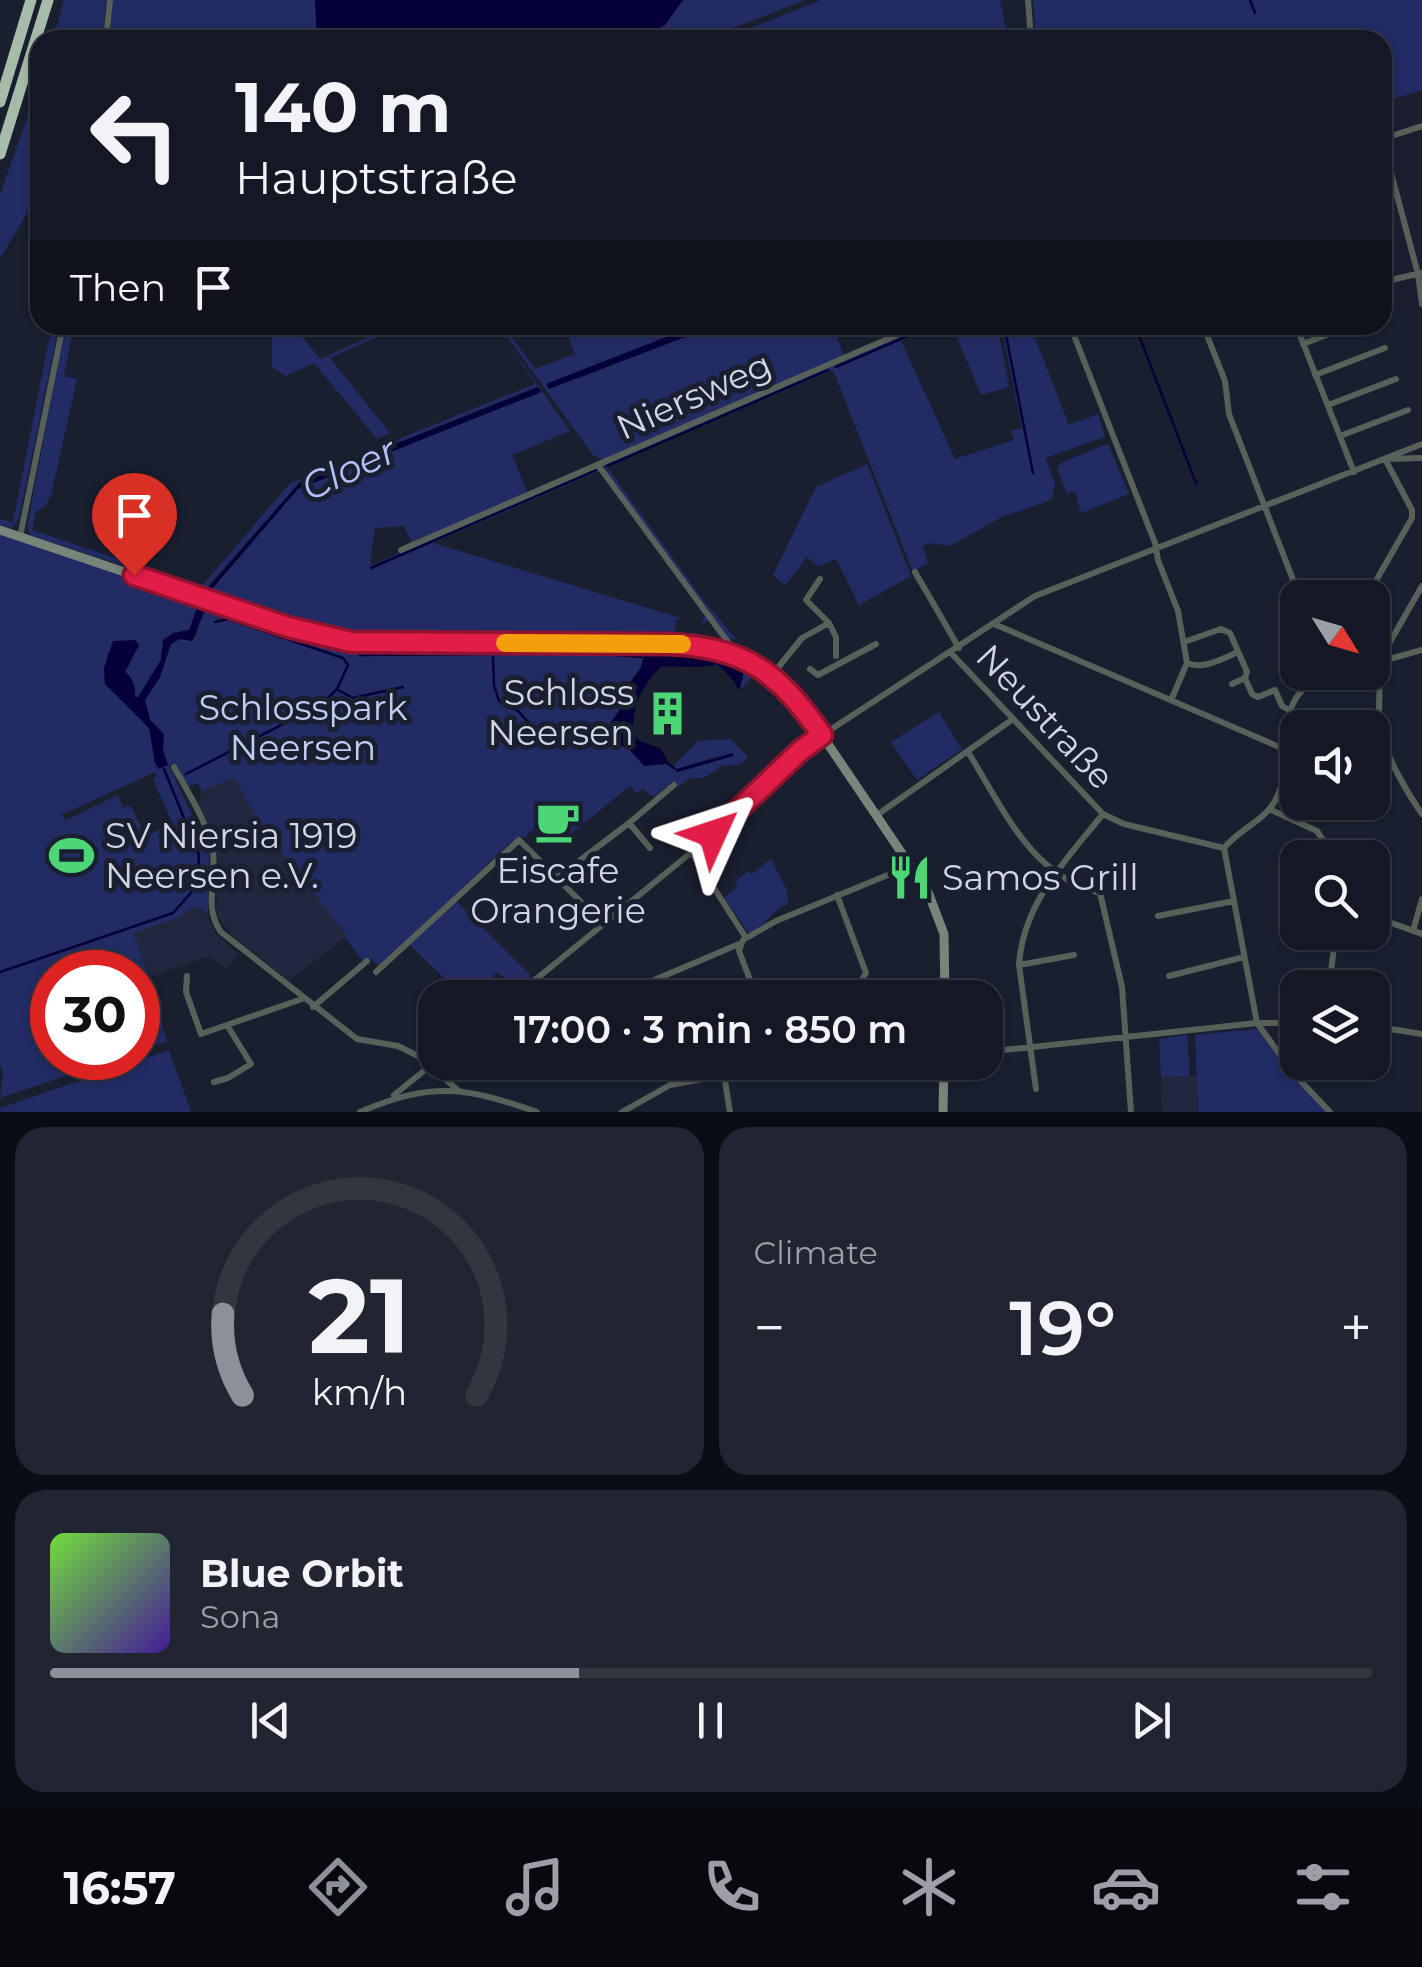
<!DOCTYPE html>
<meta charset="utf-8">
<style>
:root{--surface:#141724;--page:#212431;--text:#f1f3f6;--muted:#9d9fa6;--line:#333641;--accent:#8c9099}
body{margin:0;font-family:Montserrat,sans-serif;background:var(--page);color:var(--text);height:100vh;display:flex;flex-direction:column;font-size:38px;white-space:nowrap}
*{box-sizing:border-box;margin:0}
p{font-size:32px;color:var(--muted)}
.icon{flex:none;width:55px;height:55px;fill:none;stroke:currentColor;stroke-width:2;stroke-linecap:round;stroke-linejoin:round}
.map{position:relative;height:1112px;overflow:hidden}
.panel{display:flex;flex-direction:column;gap:15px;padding:15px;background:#0b0d14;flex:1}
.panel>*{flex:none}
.banner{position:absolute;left:30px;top:30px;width:1362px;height:305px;border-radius:30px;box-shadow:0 2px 8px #0004,0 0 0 2px var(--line);background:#141724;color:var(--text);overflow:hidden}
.needle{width:65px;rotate:127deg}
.buttons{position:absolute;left:1280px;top:580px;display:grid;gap:20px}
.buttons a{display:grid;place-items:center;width:110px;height:110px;border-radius:20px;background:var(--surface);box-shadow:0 2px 8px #0004,0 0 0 2px var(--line);font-size:50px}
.speed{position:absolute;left:30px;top:950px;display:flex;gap:20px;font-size:50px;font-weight:700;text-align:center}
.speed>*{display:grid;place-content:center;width:130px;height:130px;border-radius:50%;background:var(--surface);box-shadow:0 2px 8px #0004,0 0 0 2px var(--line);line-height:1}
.speed .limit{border:15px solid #d22;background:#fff;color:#111}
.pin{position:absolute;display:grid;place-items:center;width:85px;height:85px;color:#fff;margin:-102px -42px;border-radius:50% 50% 50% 0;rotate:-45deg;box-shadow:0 0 10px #0007}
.pin .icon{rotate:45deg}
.me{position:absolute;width:110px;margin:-55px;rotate:48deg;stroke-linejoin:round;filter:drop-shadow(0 0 8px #0008)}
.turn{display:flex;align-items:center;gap:35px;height:210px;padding:0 40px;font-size:45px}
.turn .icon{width:130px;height:130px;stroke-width:2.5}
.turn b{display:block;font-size:70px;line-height:85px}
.then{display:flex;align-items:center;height:95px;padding:0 40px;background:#0003;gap:20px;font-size:38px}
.big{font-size:75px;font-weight:600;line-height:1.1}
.panel .card{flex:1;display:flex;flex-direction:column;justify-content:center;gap:15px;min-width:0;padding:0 35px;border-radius:30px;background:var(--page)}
.panel .dial{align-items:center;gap:0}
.dial svg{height:260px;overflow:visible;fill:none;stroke:var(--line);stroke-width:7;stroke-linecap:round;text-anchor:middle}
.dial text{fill:var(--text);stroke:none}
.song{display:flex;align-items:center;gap:30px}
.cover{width:120px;height:120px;border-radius:15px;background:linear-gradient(135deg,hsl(100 70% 55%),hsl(260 70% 35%))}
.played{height:10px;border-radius:5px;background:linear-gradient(90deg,var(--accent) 40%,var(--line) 40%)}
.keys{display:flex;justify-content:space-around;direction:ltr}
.heat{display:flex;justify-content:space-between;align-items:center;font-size:55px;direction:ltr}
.panel .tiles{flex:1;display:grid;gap:15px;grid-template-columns:1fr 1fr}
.card:last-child{grid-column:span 2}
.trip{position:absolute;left:418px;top:980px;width:585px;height:100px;border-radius:30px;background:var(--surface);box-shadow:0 2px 8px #0004,0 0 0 2px var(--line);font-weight:600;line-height:100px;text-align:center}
.dock{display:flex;height:160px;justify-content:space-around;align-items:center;background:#08090e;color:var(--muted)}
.dock .icon{width:70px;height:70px}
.dock .current{color:var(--accent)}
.dock b{font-size:45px;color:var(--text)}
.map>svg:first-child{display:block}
</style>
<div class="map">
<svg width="1422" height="1112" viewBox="0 0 1422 1112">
<rect width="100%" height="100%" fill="#1a1f30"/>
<path fill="#22273e" d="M 234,776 L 261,824 L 347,936 L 289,981 L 233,936 L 216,914 L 219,864 L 198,805 L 202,791 Z
M 194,906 L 206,914 L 214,932 L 238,954 L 226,969 L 211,956 L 147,978 L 133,933 L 180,917 Z
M 1197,1076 L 1198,1112 L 1162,1112 L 1161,1077 Z"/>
<path fill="#222b64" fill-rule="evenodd" d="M 64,0 L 106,0 L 102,40 L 53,40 Z
M 113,0 L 315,0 L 317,40 L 109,40 Z
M 683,0 L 805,0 L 702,40 L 638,40 L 665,25 Z
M 821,0 L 1000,0 L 1007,32 L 1005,40 L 722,40 Z
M 1033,0 L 1422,0 L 1422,90 L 1383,102 L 1382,40 L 1120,40 L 1117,34 L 1111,33 L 1102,40 L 1036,40 Z
M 40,81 L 40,190 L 0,259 L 0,195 Z
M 52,325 L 59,325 L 19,518 L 12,528 L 0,525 L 0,519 L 13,522 Z
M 65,325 L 74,325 L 64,376 L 77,379 L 51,495 L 46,505 L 36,512 L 32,530 L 201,587 L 290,483 L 535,384 L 495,325 L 570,431 L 512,455 L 528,493 L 412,543 L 404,526 L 375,528 L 370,566 L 597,468 L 706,617 L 708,621 L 701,624 L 705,616 L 599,471 L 433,543 L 681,618 L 676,621 L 675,633 L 696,633 L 695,637 L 388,639 L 338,636 L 30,535 L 27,528 ZM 537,387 L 541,392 L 298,489 L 211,590 L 208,586 L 300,482 Z
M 293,325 L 320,359 L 396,325 L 403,325 L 330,358 L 390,433 L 377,439 L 314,363 L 286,376 L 272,367 L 272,333 Z
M 499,325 L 503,325 L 535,369 L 575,354 L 563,325 L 697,325 L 547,384 L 582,377 L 716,325 L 832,325 L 844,356 L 604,460 L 593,455 Z
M 927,325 L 937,325 L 901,341 L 955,459 L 1014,440 L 1011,431 L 1022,428 L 1001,325 L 1030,325 L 1069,425 L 1098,414 L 1105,437 L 1045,458 L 1055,483 L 1051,500 L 1002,517 L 950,546 L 929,543 L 923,547 L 928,563 L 913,572 L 833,370 L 607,467 L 705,602 L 736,639 L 729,639 L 607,474 L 604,465 Z
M 952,325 L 997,325 L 1009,387 L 981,395 Z
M 1108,444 L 1129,494 L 1081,513 L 1075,491 L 1067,494 L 1057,469 L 1062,462 Z
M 867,464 L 911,576 L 859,605 L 836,559 L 818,566 L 807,557 L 785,586 L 773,575 L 816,487 Z
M 0,533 L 332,642 C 428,658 527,637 622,650 C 678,658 700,644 756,673 L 742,688 L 740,682 L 744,679 L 728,663 L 687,657 L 670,656 L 643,664 L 627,686 L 621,708 L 607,727 L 611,741 L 630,750 L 644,766 L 666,764 L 678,772 L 727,753 L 677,769 L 673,766 L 698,741 L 730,739 L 748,757 L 741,764 L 722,766 L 706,777 L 688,779 L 679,787 L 673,782 L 653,797 L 643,789 L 636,793 L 630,786 L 561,842 L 540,823 L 524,838 L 521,836 L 510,843 L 379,966 L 368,957 L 363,961 L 345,938 L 347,936 L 260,824 L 234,777 L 202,791 L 197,783 L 187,787 L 176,764 L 169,765 L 209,853 L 208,914 L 194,906 L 180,917 L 134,933 L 167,1041 L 138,1051 L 138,972 L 52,972 L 52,1058 L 119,1058 L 0,1098 L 3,1073 L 0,1065 ZM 198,606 L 197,634 L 192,641 L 180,638 L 171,644 L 160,677 L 145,700 L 150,720 L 163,734 L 163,750 L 168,765 L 149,728 L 105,684 L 107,653 L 139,645 L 125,673 L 133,685 L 135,697 L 138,698 L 161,660 L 161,653 L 184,630 L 189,630 ZM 155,772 L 157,777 L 153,779 L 172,823 L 146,836 L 130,805 L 123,808 L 118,795 L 66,820 L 61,815 Z
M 939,712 L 962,749 L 917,780 L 891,742 Z
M 771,859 L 786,888 L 789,903 C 771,911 767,925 749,933 L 724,898 L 738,886 L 735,882 L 748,871 L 752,874 Z
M 456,901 L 531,976 L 515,989 L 497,972 L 486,985 L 481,981 L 468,994 L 471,997 L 463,997 L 410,945 Z
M 1257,1029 L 1292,1076 L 1327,1112 L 1198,1112 L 1195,1035 Z
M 1187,1035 L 1190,1076 L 1161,1077 L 1159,1039 Z
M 169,1050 L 191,1112 L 0,1112 L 0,1108 Z"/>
<path fill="#050037" d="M 315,0 L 683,0 L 665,25 L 638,40 L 317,40 Z
M 697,325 L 716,325 L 549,389 L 546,384 Z
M 538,387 L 541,392 L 298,489 L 211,590 L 207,589 L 300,482 Z
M 198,605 L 206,608 L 192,641 L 180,639 L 171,644 L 160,677 L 145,700 L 150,720 L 164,734 L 163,750 L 168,765 L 159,769 L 155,763 L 149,728 L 105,684 L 104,668 L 113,641 L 135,640 L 139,645 L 125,672 C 133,678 136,687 135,697 L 138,697 L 161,660 L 163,640 L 173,633 L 189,630 Z
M 644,656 C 680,656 712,654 744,672 L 739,691 L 733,680 L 717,664 C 697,670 681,665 661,667 C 642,685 631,708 634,735 L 640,741 L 661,749 L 669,763 L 677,769 L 733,753 L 733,756 L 678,772 L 666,764 L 644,766 L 630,750 L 611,741 L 607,728 L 621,708 L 627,686 L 640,670 Z"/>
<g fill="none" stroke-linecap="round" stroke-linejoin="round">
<path stroke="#050037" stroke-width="2.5" d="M 1250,0 L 1255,13
M 1004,325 L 1033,473
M 1135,325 L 1196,483
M 836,367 L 933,325
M 607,466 L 828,370
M 371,568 L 596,470
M 360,655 L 586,653 L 642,657
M 493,657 L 494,685 L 499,701 L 518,711 L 543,738
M 338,690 L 353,698 L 403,687
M 186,774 L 322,704 L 337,689 L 348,665 L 343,658 L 228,619 L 215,622
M 0,972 L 173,913 L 197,886 L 199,855 L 164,769"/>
<path stroke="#58605a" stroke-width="6" d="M 1028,0 L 1031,40
M 106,40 L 110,0
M 1382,139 L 1422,126
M 1386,154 L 1418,274 L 1422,304
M 1382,282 L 1421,273
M 1070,325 L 1155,543 L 1158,560 L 1178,611 L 1187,663
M 1203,325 L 1225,381 L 1229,414 L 1300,598
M 1296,325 L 1354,472
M 1303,344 L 1352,325
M 1315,375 L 1385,348
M 1328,405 L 1396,379
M 1340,436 L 1408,410
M 1386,459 L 1422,458
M 598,465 L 730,645
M 20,537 L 63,325
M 401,550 L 920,325
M 915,572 L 959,648
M 1422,586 L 1378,663 C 1382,685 1377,707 1380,727 C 1385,755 1406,791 1422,814
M 1366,598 L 1412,518 L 1412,510 L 1385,459
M 829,623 L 836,637 L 836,656
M 994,624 L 1284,749
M 1184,642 L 1221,629 L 1230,633 L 1247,672 L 1245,678 L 1252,694 L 1258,697 L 1275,690 L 1282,706 L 1291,711
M 951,653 L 1103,814 L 1124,824 L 1224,848
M 1187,663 C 1203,670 1222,659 1238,652
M 1372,664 L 1422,650
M 810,669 L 818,675 L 876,644
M 772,675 L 802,638 L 829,623 L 806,600 L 820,579
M 1232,684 L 1245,678
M 1172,698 L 1187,663
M 968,752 C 1003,808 1030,875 1100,893 L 1122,987 L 1131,1112
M 174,767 C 188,792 205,819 212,847 C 219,876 202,906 221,932 L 357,1039 L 398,1046 L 418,1056 L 459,1091
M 1269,809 L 1317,831 L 1335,858
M 877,815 L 1013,719
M 629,823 L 674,785
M 1224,848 L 1257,1023 L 1294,1074 L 1330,1112
M 1224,848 C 1238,830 1264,821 1275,801 C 1302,753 1260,692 1338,672
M 691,852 L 746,938
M 557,878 L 629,823 L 650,848
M 837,895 L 866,973 L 863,978 L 866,992 L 864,998
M 1158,916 L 1234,901
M 1372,916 L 1422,934
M 1413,931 L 1422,899
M 1019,965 L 1074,955
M 1331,971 L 1336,932
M 376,972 L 519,840 L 603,924
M 187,976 L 186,992 L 201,1034 L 302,999
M 1169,976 L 1244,957
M 534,980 L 545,998
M 513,998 L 726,824 L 807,745 L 1035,596 L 1422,444
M 612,998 L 739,944
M 757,998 L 739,951 L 743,940 L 776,921 L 912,865
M 313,1007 L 367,961
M 1372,1026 L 1422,1034
M 985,1052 L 1257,1023 L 1298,1023
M 724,1075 L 730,1112
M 214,1082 L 228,1078 L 251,1064 L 227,1025
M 1036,1089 L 1019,965 C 1023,903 1066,860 1103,814
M 394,1095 L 435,1062
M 360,1112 C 433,1081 465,1087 537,1112
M 622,1112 L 670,1085 L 795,1062"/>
<path stroke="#78857a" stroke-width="9" d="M 0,530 L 288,627 L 351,642 L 636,643 L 701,645 L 739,655 L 772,675 L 805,710 L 928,892 L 944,934 L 945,998
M 943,1112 L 944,1062"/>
<path stroke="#a7bbaa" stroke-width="11" d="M 0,102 L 31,0
M 0,154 L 48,0"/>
</g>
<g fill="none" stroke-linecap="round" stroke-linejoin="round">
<defs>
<path id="route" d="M 134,575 L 288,627 L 351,642 L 669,644 C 746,647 779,673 822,735 L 800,751 L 713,834"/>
</defs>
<use href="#route" stroke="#92132f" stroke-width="25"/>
<use href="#route" stroke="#e11d48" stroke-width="18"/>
<path stroke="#f59e0b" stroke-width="18" d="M 505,643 L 682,644"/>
</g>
<defs>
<symbol id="building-bare" viewBox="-9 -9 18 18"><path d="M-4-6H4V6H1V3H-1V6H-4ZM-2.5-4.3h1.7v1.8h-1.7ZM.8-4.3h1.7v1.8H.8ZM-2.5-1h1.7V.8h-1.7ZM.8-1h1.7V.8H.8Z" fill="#4dd676" stroke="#1a1f30" stroke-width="2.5" paint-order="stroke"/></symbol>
<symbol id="cafe-bare" viewBox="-9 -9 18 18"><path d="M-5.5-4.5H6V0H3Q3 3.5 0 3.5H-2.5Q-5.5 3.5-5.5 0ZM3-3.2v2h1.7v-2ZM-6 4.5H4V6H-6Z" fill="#4dd676" stroke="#1a1f30" stroke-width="2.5" paint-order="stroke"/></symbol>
<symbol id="stadium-bare" viewBox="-9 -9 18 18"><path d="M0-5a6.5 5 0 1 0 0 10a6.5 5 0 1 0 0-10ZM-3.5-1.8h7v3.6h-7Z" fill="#4dd676" stroke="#1a1f30" stroke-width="2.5" paint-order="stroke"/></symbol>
<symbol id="restaurant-bare" viewBox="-9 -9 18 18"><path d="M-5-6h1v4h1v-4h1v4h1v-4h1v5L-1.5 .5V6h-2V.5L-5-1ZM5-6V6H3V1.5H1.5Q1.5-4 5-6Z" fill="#4dd676" stroke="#1a1f30" stroke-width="2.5" paint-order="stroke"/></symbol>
</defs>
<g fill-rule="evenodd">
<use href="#building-bare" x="636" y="682" width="63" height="63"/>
<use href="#cafe-bare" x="526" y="790" width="63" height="63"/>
<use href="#stadium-bare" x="40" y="824" width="63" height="63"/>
<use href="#restaurant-bare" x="878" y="846" width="63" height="63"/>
</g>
<g text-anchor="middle" stroke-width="10" stroke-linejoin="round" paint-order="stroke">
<g font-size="35" fill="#d3d6e2" stroke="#1a1f30">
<text transform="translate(694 396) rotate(-24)" y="12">Niersweg</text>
<text transform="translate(1045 717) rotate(47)" y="12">Neustraße</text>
</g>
<g font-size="35" fill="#d3d6e2" stroke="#1a1f30" text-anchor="start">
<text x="634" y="705" text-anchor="end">Schloss<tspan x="634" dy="40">Neersen</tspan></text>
<text x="105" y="848">SV Niersia 1919<tspan x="105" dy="40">Neersen e.V.</tspan></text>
<text x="558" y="883" text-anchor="middle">Eiscafe<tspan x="558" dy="40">Orangerie</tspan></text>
<text x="942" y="890">Samos Grill</text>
</g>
<g font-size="35" fill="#c1ccf2" stroke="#1a1f30">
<text x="303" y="720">Schlosspark<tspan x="303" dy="40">Neersen</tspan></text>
</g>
<g font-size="38" font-style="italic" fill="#b1c0f9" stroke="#1a1f30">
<text transform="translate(349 469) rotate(-25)" y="13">Cloer</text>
</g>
</g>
</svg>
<div class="buttons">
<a><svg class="needle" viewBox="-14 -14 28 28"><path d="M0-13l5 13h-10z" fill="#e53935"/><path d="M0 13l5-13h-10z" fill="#9d9fa6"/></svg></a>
<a><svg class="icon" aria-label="sound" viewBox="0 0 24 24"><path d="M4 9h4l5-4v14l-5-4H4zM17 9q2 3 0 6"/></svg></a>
<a><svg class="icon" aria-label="search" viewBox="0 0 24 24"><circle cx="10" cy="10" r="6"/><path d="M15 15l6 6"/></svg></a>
<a><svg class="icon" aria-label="layers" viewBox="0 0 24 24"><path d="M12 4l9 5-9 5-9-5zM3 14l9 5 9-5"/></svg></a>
</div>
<div class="speed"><div class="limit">30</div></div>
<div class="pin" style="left:134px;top:575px;background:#d93025"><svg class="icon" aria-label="arrive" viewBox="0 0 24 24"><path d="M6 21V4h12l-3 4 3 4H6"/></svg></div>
<svg class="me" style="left:713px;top:834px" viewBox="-20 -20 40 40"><path d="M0-17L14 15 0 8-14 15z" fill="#e11d48" stroke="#fff" stroke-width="4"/></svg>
<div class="trip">17:00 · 3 min · 850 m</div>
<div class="banner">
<div class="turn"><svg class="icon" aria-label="left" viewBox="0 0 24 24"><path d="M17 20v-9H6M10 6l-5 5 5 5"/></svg><div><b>140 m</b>Hauptstraße</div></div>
<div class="then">Then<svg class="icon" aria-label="arrive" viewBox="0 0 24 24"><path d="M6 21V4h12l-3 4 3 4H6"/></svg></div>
</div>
</div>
<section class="panel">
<div class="tiles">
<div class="card dial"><svg viewBox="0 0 100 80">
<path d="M14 69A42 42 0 1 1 86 69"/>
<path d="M14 69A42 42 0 0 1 8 44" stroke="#8c9099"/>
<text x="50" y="56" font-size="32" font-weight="700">21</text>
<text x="50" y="72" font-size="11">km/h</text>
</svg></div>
<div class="card"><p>Climate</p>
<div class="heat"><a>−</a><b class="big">19°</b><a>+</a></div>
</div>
<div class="card">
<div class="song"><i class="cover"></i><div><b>Blue Orbit</b><p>Sona</p></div></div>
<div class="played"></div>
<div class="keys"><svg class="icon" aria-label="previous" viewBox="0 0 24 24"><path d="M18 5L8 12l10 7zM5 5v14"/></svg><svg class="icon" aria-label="pause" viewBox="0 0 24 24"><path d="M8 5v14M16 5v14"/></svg><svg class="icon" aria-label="next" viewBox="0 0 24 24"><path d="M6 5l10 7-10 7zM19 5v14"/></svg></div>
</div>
</div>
</section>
<nav class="dock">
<b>16:57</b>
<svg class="icon current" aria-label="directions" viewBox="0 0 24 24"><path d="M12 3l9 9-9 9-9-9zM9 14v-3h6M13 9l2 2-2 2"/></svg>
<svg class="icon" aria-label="music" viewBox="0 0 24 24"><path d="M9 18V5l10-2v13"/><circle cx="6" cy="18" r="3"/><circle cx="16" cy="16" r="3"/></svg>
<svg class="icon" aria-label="phone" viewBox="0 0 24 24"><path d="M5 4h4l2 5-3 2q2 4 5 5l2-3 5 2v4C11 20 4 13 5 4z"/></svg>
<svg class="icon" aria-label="climate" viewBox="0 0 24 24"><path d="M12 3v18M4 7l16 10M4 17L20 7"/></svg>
<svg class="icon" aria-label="car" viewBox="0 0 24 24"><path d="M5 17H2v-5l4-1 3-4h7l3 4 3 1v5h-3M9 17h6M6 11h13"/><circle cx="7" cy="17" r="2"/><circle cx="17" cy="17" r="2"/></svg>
<svg class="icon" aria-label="filters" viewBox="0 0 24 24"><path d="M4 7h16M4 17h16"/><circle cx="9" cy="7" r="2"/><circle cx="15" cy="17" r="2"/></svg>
</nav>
